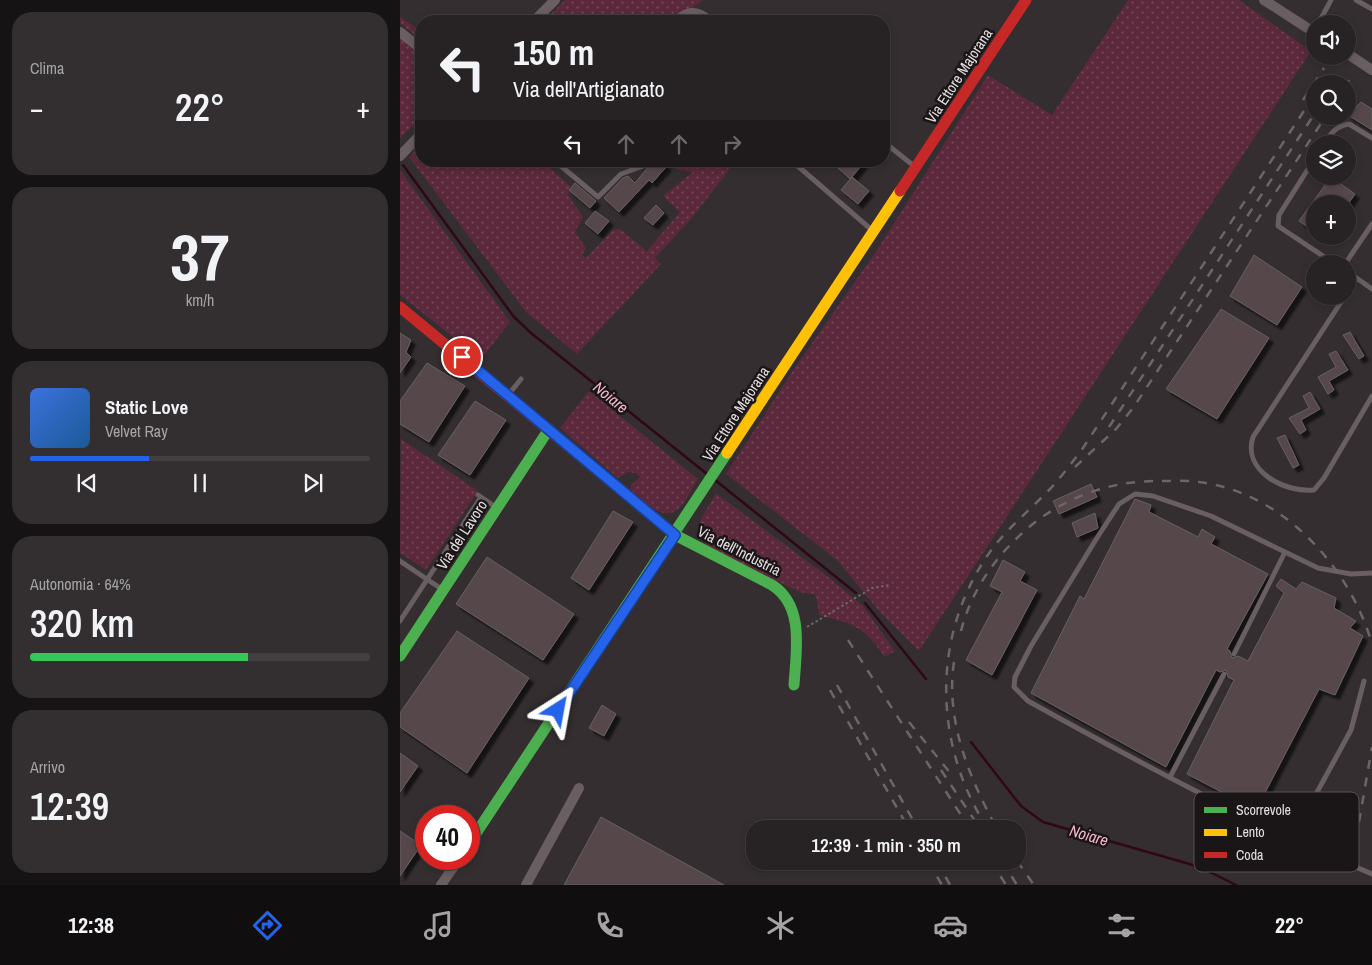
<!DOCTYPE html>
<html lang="it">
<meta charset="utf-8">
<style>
:root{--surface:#272224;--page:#332f31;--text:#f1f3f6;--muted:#a4a4a6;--line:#433f41;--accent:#2563eb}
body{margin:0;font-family:"Archivo Narrow",sans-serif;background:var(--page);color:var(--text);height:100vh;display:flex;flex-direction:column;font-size:19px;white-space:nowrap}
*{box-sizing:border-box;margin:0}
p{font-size:16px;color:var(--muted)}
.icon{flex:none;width:28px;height:28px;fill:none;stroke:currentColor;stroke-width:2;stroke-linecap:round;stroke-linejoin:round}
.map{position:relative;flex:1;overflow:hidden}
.details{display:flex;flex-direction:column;gap:12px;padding:12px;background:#151314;width:400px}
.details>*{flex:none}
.hud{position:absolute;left:15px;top:15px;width:475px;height:152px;border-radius:20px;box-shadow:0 2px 8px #0003,0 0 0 1px var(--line);background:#272224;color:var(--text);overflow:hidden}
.controls{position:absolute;left:906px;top:15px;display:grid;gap:10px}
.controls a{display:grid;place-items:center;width:50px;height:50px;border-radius:50%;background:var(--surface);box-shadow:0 2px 8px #0003,0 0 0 1px var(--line);font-size:25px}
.speed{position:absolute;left:15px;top:805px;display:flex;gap:10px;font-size:25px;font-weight:700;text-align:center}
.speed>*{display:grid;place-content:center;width:65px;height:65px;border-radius:50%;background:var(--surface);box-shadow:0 2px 8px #0003,0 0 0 1px var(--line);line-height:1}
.speed .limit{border:8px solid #d22;background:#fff;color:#111}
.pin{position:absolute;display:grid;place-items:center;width:42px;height:42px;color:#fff;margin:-21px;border:2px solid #fff;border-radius:50%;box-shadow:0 1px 5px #0007}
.me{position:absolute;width:55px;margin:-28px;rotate:34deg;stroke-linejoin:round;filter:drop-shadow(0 0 4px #0008)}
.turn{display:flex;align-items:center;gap:18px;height:105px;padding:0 15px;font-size:22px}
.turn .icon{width:65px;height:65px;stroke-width:2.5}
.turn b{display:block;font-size:35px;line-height:42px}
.lanes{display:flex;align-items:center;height:48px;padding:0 15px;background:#0003;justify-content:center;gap:25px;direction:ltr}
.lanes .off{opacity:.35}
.big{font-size:38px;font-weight:600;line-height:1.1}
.details .widget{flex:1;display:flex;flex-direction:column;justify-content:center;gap:8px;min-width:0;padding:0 18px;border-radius:20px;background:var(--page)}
.details .dial{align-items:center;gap:0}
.dial b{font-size:65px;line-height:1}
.song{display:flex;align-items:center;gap:15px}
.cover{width:60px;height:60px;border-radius:8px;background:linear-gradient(135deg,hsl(220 70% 55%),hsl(210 70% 35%))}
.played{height:5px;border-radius:2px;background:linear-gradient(90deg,var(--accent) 35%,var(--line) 35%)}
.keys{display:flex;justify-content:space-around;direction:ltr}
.heat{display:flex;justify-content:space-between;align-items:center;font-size:28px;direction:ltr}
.charge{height:8px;border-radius:4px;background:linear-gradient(90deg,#34c759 64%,var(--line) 0)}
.trip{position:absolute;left:346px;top:820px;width:280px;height:50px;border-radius:20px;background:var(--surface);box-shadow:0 2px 8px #0003,0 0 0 1px var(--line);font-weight:600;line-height:50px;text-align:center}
.dock{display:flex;height:80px;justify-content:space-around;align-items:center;background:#100e0e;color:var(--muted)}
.dock .icon{width:35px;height:35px}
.dock .active{color:var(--accent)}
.dock b{font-size:22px;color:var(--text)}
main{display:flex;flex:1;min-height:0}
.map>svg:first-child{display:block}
</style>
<main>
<section class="details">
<div class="widget"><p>Clima</p>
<div class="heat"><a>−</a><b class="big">22°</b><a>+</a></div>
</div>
<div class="widget dial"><b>37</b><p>km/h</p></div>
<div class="widget">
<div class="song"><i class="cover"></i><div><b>Static Love</b><p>Velvet Ray</p></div></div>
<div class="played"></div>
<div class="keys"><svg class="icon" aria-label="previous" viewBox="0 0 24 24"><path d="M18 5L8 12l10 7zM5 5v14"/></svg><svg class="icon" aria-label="pause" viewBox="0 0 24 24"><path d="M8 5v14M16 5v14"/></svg><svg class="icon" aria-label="next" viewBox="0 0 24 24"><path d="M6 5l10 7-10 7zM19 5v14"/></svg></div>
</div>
<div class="widget"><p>Autonomia · 64%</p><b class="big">320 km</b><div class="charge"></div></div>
<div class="widget"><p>Arrivo</p><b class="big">12:39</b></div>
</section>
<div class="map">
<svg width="972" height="885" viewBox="0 0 972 885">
<defs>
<pattern id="grass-dots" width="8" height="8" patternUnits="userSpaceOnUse" patternTransform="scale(1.25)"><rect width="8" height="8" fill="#5b293b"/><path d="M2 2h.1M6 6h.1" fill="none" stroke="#724857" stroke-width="1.8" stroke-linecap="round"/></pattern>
<filter id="shadow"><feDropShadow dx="4.5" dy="4.5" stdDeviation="1" flood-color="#0009"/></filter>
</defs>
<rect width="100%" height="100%" fill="#342e30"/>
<path fill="url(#grass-dots)" d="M 165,0 L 302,0 C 293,10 285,9 274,21 L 144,21 Z
M 728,0 L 839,0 L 911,51 L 519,651 L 480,612 L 437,560 L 326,474 L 392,372 L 477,250 L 588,75 L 652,115 Z
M 0,17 L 21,31 L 21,40 L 0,23 Z
M 0,38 L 21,57 L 21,118 L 0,138 Z
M 21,144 L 21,161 L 142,161 L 170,186 L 168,195 L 183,217 L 175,232 L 186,248 L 182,255 L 186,258 L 213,230 L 220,229 L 247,251 L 280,212 L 263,196 L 293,172 L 279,170 L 270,161 L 326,161 L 332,166 L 292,218 L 255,258 L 261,264 L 177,354 L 126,312 L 9,157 Z
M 0,170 L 110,322 L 81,359 L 0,295 Z
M 189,391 L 298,479 C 292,488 286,502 278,509 C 263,523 241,499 230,490 L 231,485 L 240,477 L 236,473 L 229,472 L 218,478 L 160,428 Z
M 1,439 L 78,491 L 26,570 L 0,553 Z
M 316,493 L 432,580 L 463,606 L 495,651 L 485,657 C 461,624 455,625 419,615 L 416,595 L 400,592 L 308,547 L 298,534 L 300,521 Z"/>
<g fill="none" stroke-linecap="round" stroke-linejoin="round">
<path stroke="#300719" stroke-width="2.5" d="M 3,165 L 114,317 L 131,333 L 307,474
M 315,480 L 456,593
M 465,603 L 526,679
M 571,742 L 621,806 L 643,822 L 800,867 L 836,885"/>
</g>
<path fill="#57474c" stroke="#656062" filter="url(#shadow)" d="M 961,102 L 972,109 L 972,130 L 948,115 Z
M 253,161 L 260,161 L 267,166 L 252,183 L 249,180 L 219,212 L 204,198 L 223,178 L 228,176 L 235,183 Z
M 442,161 L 465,161 L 452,177 L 469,191 L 458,204 L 441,190 L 452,177 L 450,179 L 437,167 Z
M 931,177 L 955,194 L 948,204 L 915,204 L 915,232 L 899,221 Z
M 175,183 L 196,201 L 190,208 L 169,190 Z
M 256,205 L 264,213 L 253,225 L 244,218 Z
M 195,211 L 209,221 L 198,234 L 185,223 Z
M 854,255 L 902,287 L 877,325 L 830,296 Z
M 821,309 L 869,338 L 817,419 L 766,389 Z
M 950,332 L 964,356 L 959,359 L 943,335 Z
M 0,333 L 11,340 L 6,352 L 11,357 L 0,373 Z
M 936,351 L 948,370 L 929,381 L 934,390 L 928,394 L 918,377 L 936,367 L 929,354 Z
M 27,363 L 65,386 L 29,442 L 0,424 L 0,401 Z
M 910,392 L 920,409 L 901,420 L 906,430 L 900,434 L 889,418 L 909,408 L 903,396 Z
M 75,401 L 106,420 L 70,475 L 38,455 Z
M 885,435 L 899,465 L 893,468 L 877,438 Z
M 691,484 L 697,497 L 659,514 L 653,501 Z
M 735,499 L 751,505 L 749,512 L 798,537 L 802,529 L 815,537 L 811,544 L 868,574 L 827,649 L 830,651 L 832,658 L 838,656 L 848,661 L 884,593 L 876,586 L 881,579 L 896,589 L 902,582 L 936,598 L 934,608 L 956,621 L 950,628 L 963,636 L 935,695 L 919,689 L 856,810 L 787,774 L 834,680 L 828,677 L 826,670 L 820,672 L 816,670 L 766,767 L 631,693 L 680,596 L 684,599 Z
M 213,511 L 233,522 L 189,590 L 171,578 Z
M 695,513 L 698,528 L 677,537 L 672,523 Z
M 87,557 L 174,614 L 143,660 L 56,604 Z
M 603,560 L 625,572 L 620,581 L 637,590 L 592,675 L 566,660 L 602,592 L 590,586 Z
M 57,631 L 129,678 L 67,773 L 0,727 L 0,713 Z
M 202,705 L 216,714 L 204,736 L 189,728 Z
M 0,753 L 18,766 L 0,792 Z
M 201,817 L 324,885 L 164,885 Z
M 0,831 L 21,845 L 0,876 Z"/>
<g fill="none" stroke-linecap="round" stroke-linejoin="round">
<path stroke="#6d6668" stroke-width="2" stroke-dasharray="2.5 2.5" stroke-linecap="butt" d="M 407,627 L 472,588 L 490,585"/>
<path stroke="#695e61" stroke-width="5" d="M 956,0 L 972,9
M 918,24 L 931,0
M 484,142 L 514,166
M 924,144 C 931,133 936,126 949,124 L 972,138
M 915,158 L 879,215 L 878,226 L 935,264
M 155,161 L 198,197 L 221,174 L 243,166
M 392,161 L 473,231
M 945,264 L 972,224
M 948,272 L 972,289
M 948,292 L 956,278
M 945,296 L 853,437 C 842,471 885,493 914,490 L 924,478 L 972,396
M 109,394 L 121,379
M 78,495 L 97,508
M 0,561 L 43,590
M 972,573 L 951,574 L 918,568 L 811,516 L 753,496 L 735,494 L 719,504 L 695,541 L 631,646 L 615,677 L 614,687 L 628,701 C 740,763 854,824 972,874
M 0,621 L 81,497
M 834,654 L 885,552
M 770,777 L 824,674
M 892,838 L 951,730 L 964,681"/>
<path stroke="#695e61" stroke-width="10" d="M 864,0 L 915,33
M 134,21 L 155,0
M 277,21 C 288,9 298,11 310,21
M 0,32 L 21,49
M 948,54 L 972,70
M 0,156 L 21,134
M 41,885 L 59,859
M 126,885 L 179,788"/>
<path stroke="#4caf50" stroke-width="11" d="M 256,519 L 275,535 L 372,585 C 405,606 396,651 394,685
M 0,656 L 149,429
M 69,844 L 327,453"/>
<path stroke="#ffc107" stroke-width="11" d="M 327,453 L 500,191"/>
<path stroke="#c62828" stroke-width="11" d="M 500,191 L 626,0
M 0,307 L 256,519"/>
<path stroke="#6d6567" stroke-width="2.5" stroke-dasharray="9 9" stroke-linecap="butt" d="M 934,84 L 941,73
M 947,84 L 949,80
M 903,100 L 924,68
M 709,427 L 915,113
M 675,467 L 716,429 L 733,408 L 926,116
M 561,631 C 570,595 591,563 617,538 C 656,500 707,480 761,481 C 773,481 787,480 799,482 C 882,492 950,567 972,644
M 448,640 L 570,829
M 554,662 C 545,721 570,779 597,829
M 437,685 L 518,829
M 430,690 L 509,829
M 509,722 L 551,774
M 541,770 L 579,827
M 959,822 L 972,747
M 588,829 C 531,742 531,627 596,544 C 610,527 626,513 641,498 C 657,483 670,465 683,448 L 915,94
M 528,861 L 542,885
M 537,861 L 550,885
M 591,861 L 606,885
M 602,861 L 617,885
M 617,861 L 634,885"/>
</g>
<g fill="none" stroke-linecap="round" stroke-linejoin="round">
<defs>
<path id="route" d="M 62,357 L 275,535 L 158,710"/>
</defs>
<use href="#route" stroke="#184099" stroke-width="12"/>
<use href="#route" stroke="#2563eb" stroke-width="9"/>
</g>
<g text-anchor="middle" stroke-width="5" stroke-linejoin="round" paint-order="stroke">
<g font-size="15" fill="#e5dedf" stroke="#1a1517">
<text transform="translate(559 76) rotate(-57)" y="5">Via Ettore Majorana</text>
<text transform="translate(336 414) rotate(-57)" y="5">Via Ettore Majorana</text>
<text transform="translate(62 535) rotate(-57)" y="5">Via del Lavoro</text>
<text transform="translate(339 551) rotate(27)" y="5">Via dell'Industria</text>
</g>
<g font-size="16" font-style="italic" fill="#f5b7ca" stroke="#1a1517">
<text transform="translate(211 397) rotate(39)" y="6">Noiare</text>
<text transform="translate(689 835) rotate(16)" y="6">Noiare</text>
</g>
</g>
<rect x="794" y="792" width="165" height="80" rx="8" fill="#1a1517" stroke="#575153" stroke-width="1"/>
<rect x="804" y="807" width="23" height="6" fill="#4caf50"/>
<rect x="804" y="829" width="23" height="7" fill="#ffc107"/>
<rect x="804" y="852" width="23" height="6" fill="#c62828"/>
<g font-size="14" fill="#e5dedf">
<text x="836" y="815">Scorrevole</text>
<text x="836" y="837">Lento</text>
<text x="836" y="860">Coda</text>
</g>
</svg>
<div class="controls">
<a><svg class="icon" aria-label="sound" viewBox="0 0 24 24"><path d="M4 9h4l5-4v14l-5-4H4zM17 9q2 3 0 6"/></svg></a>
<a><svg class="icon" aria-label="search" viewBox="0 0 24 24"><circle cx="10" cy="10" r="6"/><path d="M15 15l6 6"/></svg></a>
<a><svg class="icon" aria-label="layers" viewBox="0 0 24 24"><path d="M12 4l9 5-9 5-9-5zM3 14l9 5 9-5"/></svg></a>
<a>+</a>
<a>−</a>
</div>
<div class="speed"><div class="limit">40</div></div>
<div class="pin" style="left:62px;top:357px;background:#d93025"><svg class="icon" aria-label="arrive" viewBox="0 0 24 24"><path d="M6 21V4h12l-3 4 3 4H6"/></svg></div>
<svg class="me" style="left:158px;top:710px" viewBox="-20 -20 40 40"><path d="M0-17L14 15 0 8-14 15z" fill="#2563eb" stroke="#fff" stroke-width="4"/></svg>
<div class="trip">12:39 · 1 min · 350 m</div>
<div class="hud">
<div class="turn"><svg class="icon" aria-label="left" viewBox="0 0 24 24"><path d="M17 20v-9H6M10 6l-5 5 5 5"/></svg><div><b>150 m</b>Via dell'Artigianato</div></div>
<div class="lanes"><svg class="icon" aria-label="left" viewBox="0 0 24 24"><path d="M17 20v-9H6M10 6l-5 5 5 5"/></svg><svg class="icon off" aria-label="ahead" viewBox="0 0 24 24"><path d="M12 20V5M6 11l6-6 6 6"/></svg><svg class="icon off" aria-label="ahead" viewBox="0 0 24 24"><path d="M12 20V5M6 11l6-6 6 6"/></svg><svg class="icon off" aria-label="right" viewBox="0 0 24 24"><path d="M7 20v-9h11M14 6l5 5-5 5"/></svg></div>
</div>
</div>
</main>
<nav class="dock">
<b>12:38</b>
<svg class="icon active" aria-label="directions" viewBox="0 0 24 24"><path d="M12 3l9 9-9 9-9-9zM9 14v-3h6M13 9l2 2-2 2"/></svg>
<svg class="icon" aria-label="music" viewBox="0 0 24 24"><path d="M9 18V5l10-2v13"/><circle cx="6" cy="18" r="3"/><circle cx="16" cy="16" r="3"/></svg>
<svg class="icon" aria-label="phone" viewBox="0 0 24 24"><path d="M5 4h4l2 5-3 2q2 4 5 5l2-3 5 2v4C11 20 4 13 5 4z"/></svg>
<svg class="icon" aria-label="climate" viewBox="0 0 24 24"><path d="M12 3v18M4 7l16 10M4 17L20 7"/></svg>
<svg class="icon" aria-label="car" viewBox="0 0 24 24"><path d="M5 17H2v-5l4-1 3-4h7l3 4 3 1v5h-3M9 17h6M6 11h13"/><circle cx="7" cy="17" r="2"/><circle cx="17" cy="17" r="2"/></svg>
<svg class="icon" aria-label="filters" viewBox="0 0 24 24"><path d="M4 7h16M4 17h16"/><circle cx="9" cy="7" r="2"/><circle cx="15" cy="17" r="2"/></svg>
<b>22°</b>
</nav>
